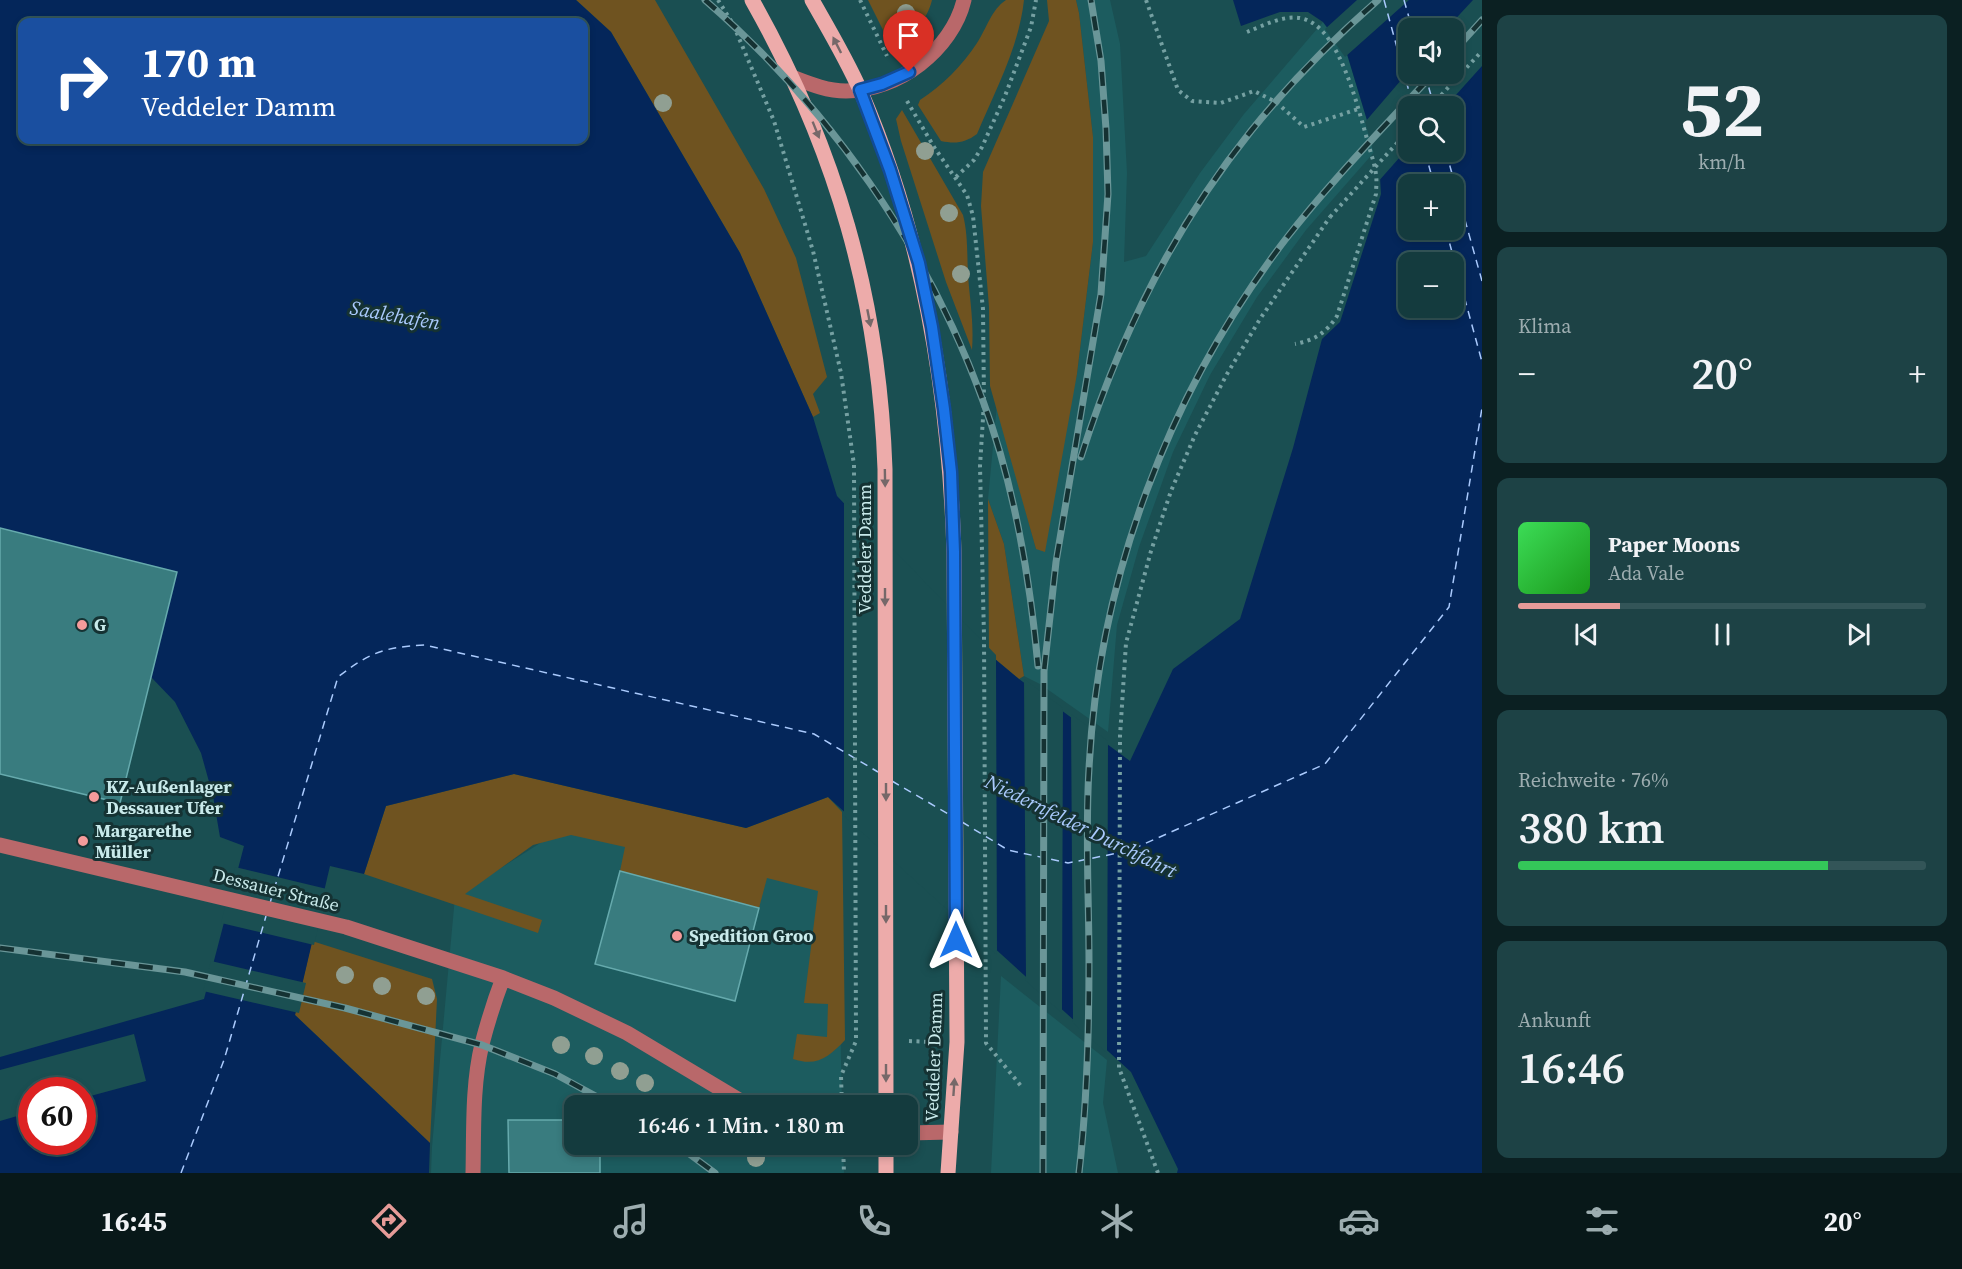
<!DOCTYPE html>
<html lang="de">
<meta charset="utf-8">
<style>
:root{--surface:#143b3e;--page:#1d4245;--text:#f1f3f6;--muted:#9dadb0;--line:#335558;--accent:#e69b98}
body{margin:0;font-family:"Source Serif 4",serif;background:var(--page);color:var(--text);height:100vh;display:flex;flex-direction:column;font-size:22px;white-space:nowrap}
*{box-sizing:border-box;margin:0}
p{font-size:20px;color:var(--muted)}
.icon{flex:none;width:33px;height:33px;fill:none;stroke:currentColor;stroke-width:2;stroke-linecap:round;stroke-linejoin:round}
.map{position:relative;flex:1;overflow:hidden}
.drawer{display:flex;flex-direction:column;gap:15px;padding:15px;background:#0b2022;width:480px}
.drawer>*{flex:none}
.banner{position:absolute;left:18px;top:18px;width:570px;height:126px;border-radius:12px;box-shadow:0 3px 9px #0003,0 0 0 2px var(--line);background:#1a4fa0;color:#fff;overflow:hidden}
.tools{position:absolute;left:1398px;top:18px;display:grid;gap:12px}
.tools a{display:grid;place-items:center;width:66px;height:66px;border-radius:12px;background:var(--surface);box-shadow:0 3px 9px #0003,0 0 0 2px var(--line);font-size:30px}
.speed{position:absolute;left:18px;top:1077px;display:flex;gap:12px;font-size:30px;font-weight:700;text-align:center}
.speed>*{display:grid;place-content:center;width:78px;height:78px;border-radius:50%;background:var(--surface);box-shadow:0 3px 9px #0003,0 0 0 2px var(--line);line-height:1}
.speed .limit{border:9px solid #d22;background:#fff;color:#111}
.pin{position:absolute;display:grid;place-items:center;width:51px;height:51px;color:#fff;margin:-62px -26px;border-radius:50% 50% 50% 0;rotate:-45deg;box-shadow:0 0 6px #0007}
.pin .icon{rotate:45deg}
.me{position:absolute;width:66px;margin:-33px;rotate:0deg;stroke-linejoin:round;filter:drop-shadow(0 0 4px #0008)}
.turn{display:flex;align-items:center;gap:21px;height:126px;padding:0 24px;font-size:27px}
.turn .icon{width:78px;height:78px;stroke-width:2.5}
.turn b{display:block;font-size:42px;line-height:51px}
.big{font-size:45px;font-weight:600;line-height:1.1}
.drawer .card{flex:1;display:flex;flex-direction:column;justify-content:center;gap:9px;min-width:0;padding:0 21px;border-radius:12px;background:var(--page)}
.drawer .dial{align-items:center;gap:0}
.dial b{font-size:78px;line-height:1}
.song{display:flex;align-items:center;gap:18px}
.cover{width:72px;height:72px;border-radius:9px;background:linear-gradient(135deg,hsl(130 70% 55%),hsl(120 70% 35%))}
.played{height:6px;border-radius:3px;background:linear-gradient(90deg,var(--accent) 25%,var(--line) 25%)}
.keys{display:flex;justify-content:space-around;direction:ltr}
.heat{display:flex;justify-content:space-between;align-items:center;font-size:33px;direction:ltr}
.charge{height:9px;border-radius:4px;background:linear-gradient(90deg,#34c759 76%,var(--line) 0)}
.trip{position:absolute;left:564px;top:1095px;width:354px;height:60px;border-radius:12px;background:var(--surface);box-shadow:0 3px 9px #0003,0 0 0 2px var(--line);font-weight:600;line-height:60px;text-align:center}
.dock{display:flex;height:96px;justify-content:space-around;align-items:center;background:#081819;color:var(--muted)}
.dock .icon{width:42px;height:42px}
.dock .active{color:var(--accent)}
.dock b{font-size:27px;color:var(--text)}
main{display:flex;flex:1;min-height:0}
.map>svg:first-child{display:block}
</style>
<main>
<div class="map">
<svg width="1482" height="1173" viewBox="0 0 1482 1173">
<rect width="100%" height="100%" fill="#1a4f52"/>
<path fill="#1c5c5f" d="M 1076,0 L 1110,0 L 1120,44 L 1127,173 L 1124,262 L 1146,256 L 1200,173 L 1244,114 L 1323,22 L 1347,54 L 1376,150 L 1306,230 L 1257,297 L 1210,375 L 1173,452 L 1139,547 L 1117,625 L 1108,732 L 1040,684 L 1024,676 L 1004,544 L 988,499 L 997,404 L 1036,549 L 1077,374 L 1093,242 L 1093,137 L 1079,13 Z
M 564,828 L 837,875 L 842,1105 L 574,1106 L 574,1144 L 843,1145 L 844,1173 L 431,1173 L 432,1147 L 455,897 Z
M 1001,976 L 1107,1060 L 1103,1103 L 1118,1173 L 991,1173 Z"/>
<path fill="#6f5320" d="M 576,0 L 655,0 L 764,189 L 796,258 L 827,377 L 813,394 L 820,413 L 813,417 L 740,253 L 611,32 Z
M 868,0 L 932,0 C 927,22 910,35 892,48 Z
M 1006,0 L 1024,0 C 1019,47 995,91 977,134 C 965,143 955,144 941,141 L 918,105 L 920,100 C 944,84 961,67 977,43 C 987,28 991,10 1006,0 Z
M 1047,0 L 1076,0 L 1079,13 L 1093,137 L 1093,242 L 1077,374 L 1045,552 L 1036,549 L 990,386 L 989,307 L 981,206 L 983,172 L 1049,21 Z
M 902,110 L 963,215 C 968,234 967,255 968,275 C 970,302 974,322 972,350 L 946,282 L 901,141 L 896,119 Z
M 988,499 L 1004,544 L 1024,676 L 1019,679 L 989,654 Z
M 514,774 L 746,828 L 828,797 L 842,812 L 845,1040 C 829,1057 817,1067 793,1059 L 797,1034 L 827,1037 L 828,1004 L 804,1003 L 818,891 L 767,878 L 759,908 L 620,871 L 625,847 L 571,835 L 533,845 L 465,894 L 542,920 L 538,933 L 364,874 L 386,806 Z
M 312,941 L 432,979 L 437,999 L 430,1143 L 295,1015 Z"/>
<path fill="#04265a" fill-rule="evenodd" d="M 0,0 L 576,0 L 611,32 L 740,253 L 813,417 L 837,496 L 989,654 L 1019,679 L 1130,761 L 1173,669 L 1240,619 L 1293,448 L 1322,339 L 1340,322 L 1381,194 L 1379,160 L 1347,54 L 1323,22 L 1308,12 L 1280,12 L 1241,26 L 1233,0 L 1482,0 L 1482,1173 L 1177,1173 L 1178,1169 L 1131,1072 L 828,797 L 746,828 L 514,774 L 386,806 L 364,874 L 330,866 L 295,1015 L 430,1143 L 429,1173 L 0,1173 L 0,1057 L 204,999 L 244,846 L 220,837 L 213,796 L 201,753 L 175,702 L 151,677 L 177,572 L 0,528 ZM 22,22 L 584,22 L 584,140 L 22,140 ZM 1408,28 L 1454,28 L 1454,74 L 1408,74 ZM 1408,106 L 1454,106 L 1454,152 L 1408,152 ZM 1408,184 L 1454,184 L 1454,230 L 1408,230 ZM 1408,262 L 1454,262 L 1454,308 L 1408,308 ZM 32,1090 L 82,1090 L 82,1142 L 32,1142 Z"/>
<path fill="#1a4f52" d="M 1357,0 L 1409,0 L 1345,57 L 1325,29 Z
M 1473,0 L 1482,0 L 1482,66 L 1446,106 L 1408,106 L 1408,148 L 1377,183 L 1376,161 L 1365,122 L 1408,72 L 1454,74 L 1454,28 L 1447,28 Z
M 844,499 L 996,655 L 997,955 L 844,816 Z
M 1024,679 L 1063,708 L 1062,1013 L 1026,981 Z
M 1071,714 L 1108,741 L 1107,1053 L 1073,1023 Z
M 235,867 L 327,889 L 314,945 L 221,923 Z
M 211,961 L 306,983 L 299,1013 L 203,991 Z
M 134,1034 L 146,1081 L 83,1098 L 82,1090 L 32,1090 L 31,1112 L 0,1121 L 0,1070 Z"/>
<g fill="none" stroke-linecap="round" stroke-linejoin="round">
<path stroke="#aacafd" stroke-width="1.5" stroke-dasharray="8 6" stroke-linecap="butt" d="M 1384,0 L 1413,106
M 1404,0 L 1412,28
M 1425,74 L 1434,106
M 1425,152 L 1434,184
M 1446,152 L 1482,281
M 1446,230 L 1482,362
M 892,781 L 950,815
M 962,822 L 1008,850 L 1068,863 L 1128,851 L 1325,764 L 1449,607 L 1482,408
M 270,903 L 338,677 C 370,652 385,647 425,645 L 814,734 L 878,772
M 181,1173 L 224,1060 L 266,916"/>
</g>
<path fill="#397c7f" stroke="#66aaad" stroke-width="1.5" d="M 0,528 L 177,572 L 120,803 L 0,774 Z
M 620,871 L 759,908 L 735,1001 L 595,964 Z
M 508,1120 L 574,1120 L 574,1144 L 600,1144 L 600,1173 L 509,1173 Z"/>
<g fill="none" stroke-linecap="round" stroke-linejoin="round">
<path stroke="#75a0a2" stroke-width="4" stroke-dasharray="3 4.5" stroke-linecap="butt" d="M 718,0 L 733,24 L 774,121 L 813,251 L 841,373 L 854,465 L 856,1041 L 841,1076 L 842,1106
M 860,0 L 887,56
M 1146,0 L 1178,90 L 1192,101 L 1221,103 L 1254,91 L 1276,102 L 1304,127 L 1358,109
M 1247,32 C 1265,25 1290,11 1309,21 C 1341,36 1358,108 1367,139 C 1370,151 1375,164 1376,175 C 1377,181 1376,188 1376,194 L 1337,316 C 1326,333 1315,340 1295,344
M 907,101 L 934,147 L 967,195 L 973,216 L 983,309 L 984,402 L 980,466 L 984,636 L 986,1043 L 1021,1086
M 1431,106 L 1482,51
M 956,177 L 974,160 L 982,147 L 1005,96 L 1031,27 L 1036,0
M 909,1041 L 932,1042
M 843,1144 L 844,1173
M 1158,1173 L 1119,1068 L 1120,736 L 1126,643 L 1151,551 L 1171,491 L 1195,435 L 1227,374 L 1260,319 L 1330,217"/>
<path stroke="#b9686a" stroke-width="15" d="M 792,77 C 810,84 827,91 846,91 C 898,91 952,50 964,0
M 0,845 L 346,927 L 503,978 L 554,998 L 627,1033 L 749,1106
M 908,1133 L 951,1132
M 473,1173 C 474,1130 472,1086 482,1044 C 488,1021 495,999 503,978"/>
<path stroke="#edabaa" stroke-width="15" d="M 752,0 C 836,149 879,298 885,469 L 886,1106
M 812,0 C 829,30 847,60 861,92 C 924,238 949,394 954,552 L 957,1042 L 948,1173
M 886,1144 L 886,1173"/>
<defs>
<path id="rail" d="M 705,0 C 829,107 927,247 983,401 C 1014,484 1030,579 1038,666
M 1454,51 L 1482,20
M 1081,457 C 1118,340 1174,227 1251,131 C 1289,84 1332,40 1378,0
M 0,948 L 185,972 L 345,1008 L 482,1045 L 555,1074 L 614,1106
M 676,1144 L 715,1173
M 1043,1173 L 1044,671 L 1056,562 L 1101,294 L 1108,194 L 1106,129 L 1101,61 L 1091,0
M 1079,1173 C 1087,1103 1089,1033 1089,962 C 1089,898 1085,834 1089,769 C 1098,579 1169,392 1285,240 C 1330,182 1383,128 1433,74"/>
</defs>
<use href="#rail" stroke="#6a9698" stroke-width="7"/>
<use href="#rail" stroke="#153233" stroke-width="4.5" stroke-dasharray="14" stroke-linecap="butt"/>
<path stroke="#75a0a2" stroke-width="4" stroke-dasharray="3 4.5" stroke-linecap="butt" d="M 1330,217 L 1408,131"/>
</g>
<g fill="#909f92">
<circle cx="906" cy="13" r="9"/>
<circle cx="663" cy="103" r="9"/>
<circle cx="925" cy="151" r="9"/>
<circle cx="949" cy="213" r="9"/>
<circle cx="961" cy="274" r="9"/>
<circle cx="345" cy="975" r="9"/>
<circle cx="382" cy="986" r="9"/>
<circle cx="426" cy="996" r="9"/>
<circle cx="561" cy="1045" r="9"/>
<circle cx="594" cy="1056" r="9"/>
<circle cx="620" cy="1071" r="9"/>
<circle cx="645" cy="1083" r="9"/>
<circle cx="756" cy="1158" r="9"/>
</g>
<defs><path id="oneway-solid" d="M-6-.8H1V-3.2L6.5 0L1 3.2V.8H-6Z" transform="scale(1.5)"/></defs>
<g fill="#766869">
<use href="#oneway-solid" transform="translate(837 45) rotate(-117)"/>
<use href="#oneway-solid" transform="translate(816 130) rotate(68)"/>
<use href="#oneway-solid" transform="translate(869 318) rotate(79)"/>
<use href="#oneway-solid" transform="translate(885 478) rotate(89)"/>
<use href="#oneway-solid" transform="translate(885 597) rotate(90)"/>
<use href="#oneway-solid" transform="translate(886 792) rotate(90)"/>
<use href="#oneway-solid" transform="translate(886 914) rotate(90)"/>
<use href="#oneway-solid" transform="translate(886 1073) rotate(90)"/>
<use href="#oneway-solid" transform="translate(954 1087) rotate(-86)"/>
</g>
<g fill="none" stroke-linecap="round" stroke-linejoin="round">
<defs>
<path id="route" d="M 909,72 L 882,84 L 860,90 L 890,170 L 919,263 L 932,327 L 944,409 L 951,472 L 954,552 L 956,940"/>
</defs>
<use href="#route" stroke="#114b97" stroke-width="15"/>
<use href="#route" stroke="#1a73e8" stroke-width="10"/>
</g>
<g fill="#f59b9b" stroke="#153233" stroke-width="2">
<circle cx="82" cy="625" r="6"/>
<circle cx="94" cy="797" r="6"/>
<circle cx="83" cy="841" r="6"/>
<circle cx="677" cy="936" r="6"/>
</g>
<g text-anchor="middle" stroke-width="6" stroke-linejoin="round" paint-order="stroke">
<g font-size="18" fill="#c9eaeb" stroke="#153233">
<text transform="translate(865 549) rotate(-90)" y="6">Veddeler Damm</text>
<text transform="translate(276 890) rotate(14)" y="6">Dessauer Straße</text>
<text transform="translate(934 1057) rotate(-88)" y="6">Veddeler Damm</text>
</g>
<g font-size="18" font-weight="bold" fill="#c9eaeb" stroke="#153233" text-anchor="start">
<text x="94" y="631">G</text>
<text x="106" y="793">KZ-Außenlager<tspan x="106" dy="21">Dessauer Ufer</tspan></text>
<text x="95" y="837">Margarethe<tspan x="95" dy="21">Müller</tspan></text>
<text x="689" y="942">Spedition Groo</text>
</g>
<g font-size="20" font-style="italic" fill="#aacafd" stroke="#153233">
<text transform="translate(395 315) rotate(10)" y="7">Saalehafen</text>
<text transform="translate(1081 826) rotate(26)" y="7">Niedernfelder Durchfahrt</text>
</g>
</g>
</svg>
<div class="tools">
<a><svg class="icon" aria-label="sound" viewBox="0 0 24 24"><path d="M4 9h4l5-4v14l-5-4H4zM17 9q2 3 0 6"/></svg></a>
<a><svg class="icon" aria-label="search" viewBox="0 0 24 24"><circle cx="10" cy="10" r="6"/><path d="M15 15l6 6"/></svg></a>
<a>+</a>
<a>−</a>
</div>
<div class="speed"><div class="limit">60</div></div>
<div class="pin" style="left:909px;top:72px;background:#d93025"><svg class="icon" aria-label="arrive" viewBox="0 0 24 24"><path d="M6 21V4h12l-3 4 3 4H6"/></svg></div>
<svg class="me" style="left:956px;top:940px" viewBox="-20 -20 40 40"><path d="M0-17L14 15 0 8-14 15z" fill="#1a73e8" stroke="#fff" stroke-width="4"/></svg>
<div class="trip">16:46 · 1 Min. · 180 m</div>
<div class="banner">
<div class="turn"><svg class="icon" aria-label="right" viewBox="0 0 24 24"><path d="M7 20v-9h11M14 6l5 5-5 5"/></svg><div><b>170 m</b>Veddeler Damm</div></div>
</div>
</div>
<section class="drawer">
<div class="card dial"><b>52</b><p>km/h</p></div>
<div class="card"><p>Klima</p>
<div class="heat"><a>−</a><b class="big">20°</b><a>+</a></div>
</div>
<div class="card">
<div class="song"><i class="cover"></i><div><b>Paper Moons</b><p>Ada Vale</p></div></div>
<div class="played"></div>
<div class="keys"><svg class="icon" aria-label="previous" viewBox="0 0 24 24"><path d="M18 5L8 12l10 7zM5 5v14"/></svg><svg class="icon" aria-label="pause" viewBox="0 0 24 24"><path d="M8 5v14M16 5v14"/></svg><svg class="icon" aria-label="next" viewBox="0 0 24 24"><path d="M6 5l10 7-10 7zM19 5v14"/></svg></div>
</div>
<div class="card"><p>Reichweite · 76%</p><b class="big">380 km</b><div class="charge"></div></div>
<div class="card"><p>Ankunft</p><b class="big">16:46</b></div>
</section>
</main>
<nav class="dock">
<b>16:45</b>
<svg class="icon active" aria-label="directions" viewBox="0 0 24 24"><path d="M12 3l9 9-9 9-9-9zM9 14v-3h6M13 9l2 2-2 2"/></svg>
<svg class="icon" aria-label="music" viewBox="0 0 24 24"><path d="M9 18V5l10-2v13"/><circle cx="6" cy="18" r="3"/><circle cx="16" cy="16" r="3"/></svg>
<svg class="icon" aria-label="phone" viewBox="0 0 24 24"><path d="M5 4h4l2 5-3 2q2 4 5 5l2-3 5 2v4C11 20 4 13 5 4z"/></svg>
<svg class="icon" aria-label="climate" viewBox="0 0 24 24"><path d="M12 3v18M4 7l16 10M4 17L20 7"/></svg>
<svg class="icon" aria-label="car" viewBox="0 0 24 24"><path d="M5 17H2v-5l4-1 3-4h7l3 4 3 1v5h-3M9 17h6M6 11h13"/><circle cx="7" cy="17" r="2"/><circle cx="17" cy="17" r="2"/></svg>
<svg class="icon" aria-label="filters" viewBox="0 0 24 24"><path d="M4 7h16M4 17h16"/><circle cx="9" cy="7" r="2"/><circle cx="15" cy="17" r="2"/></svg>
<b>20°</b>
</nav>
